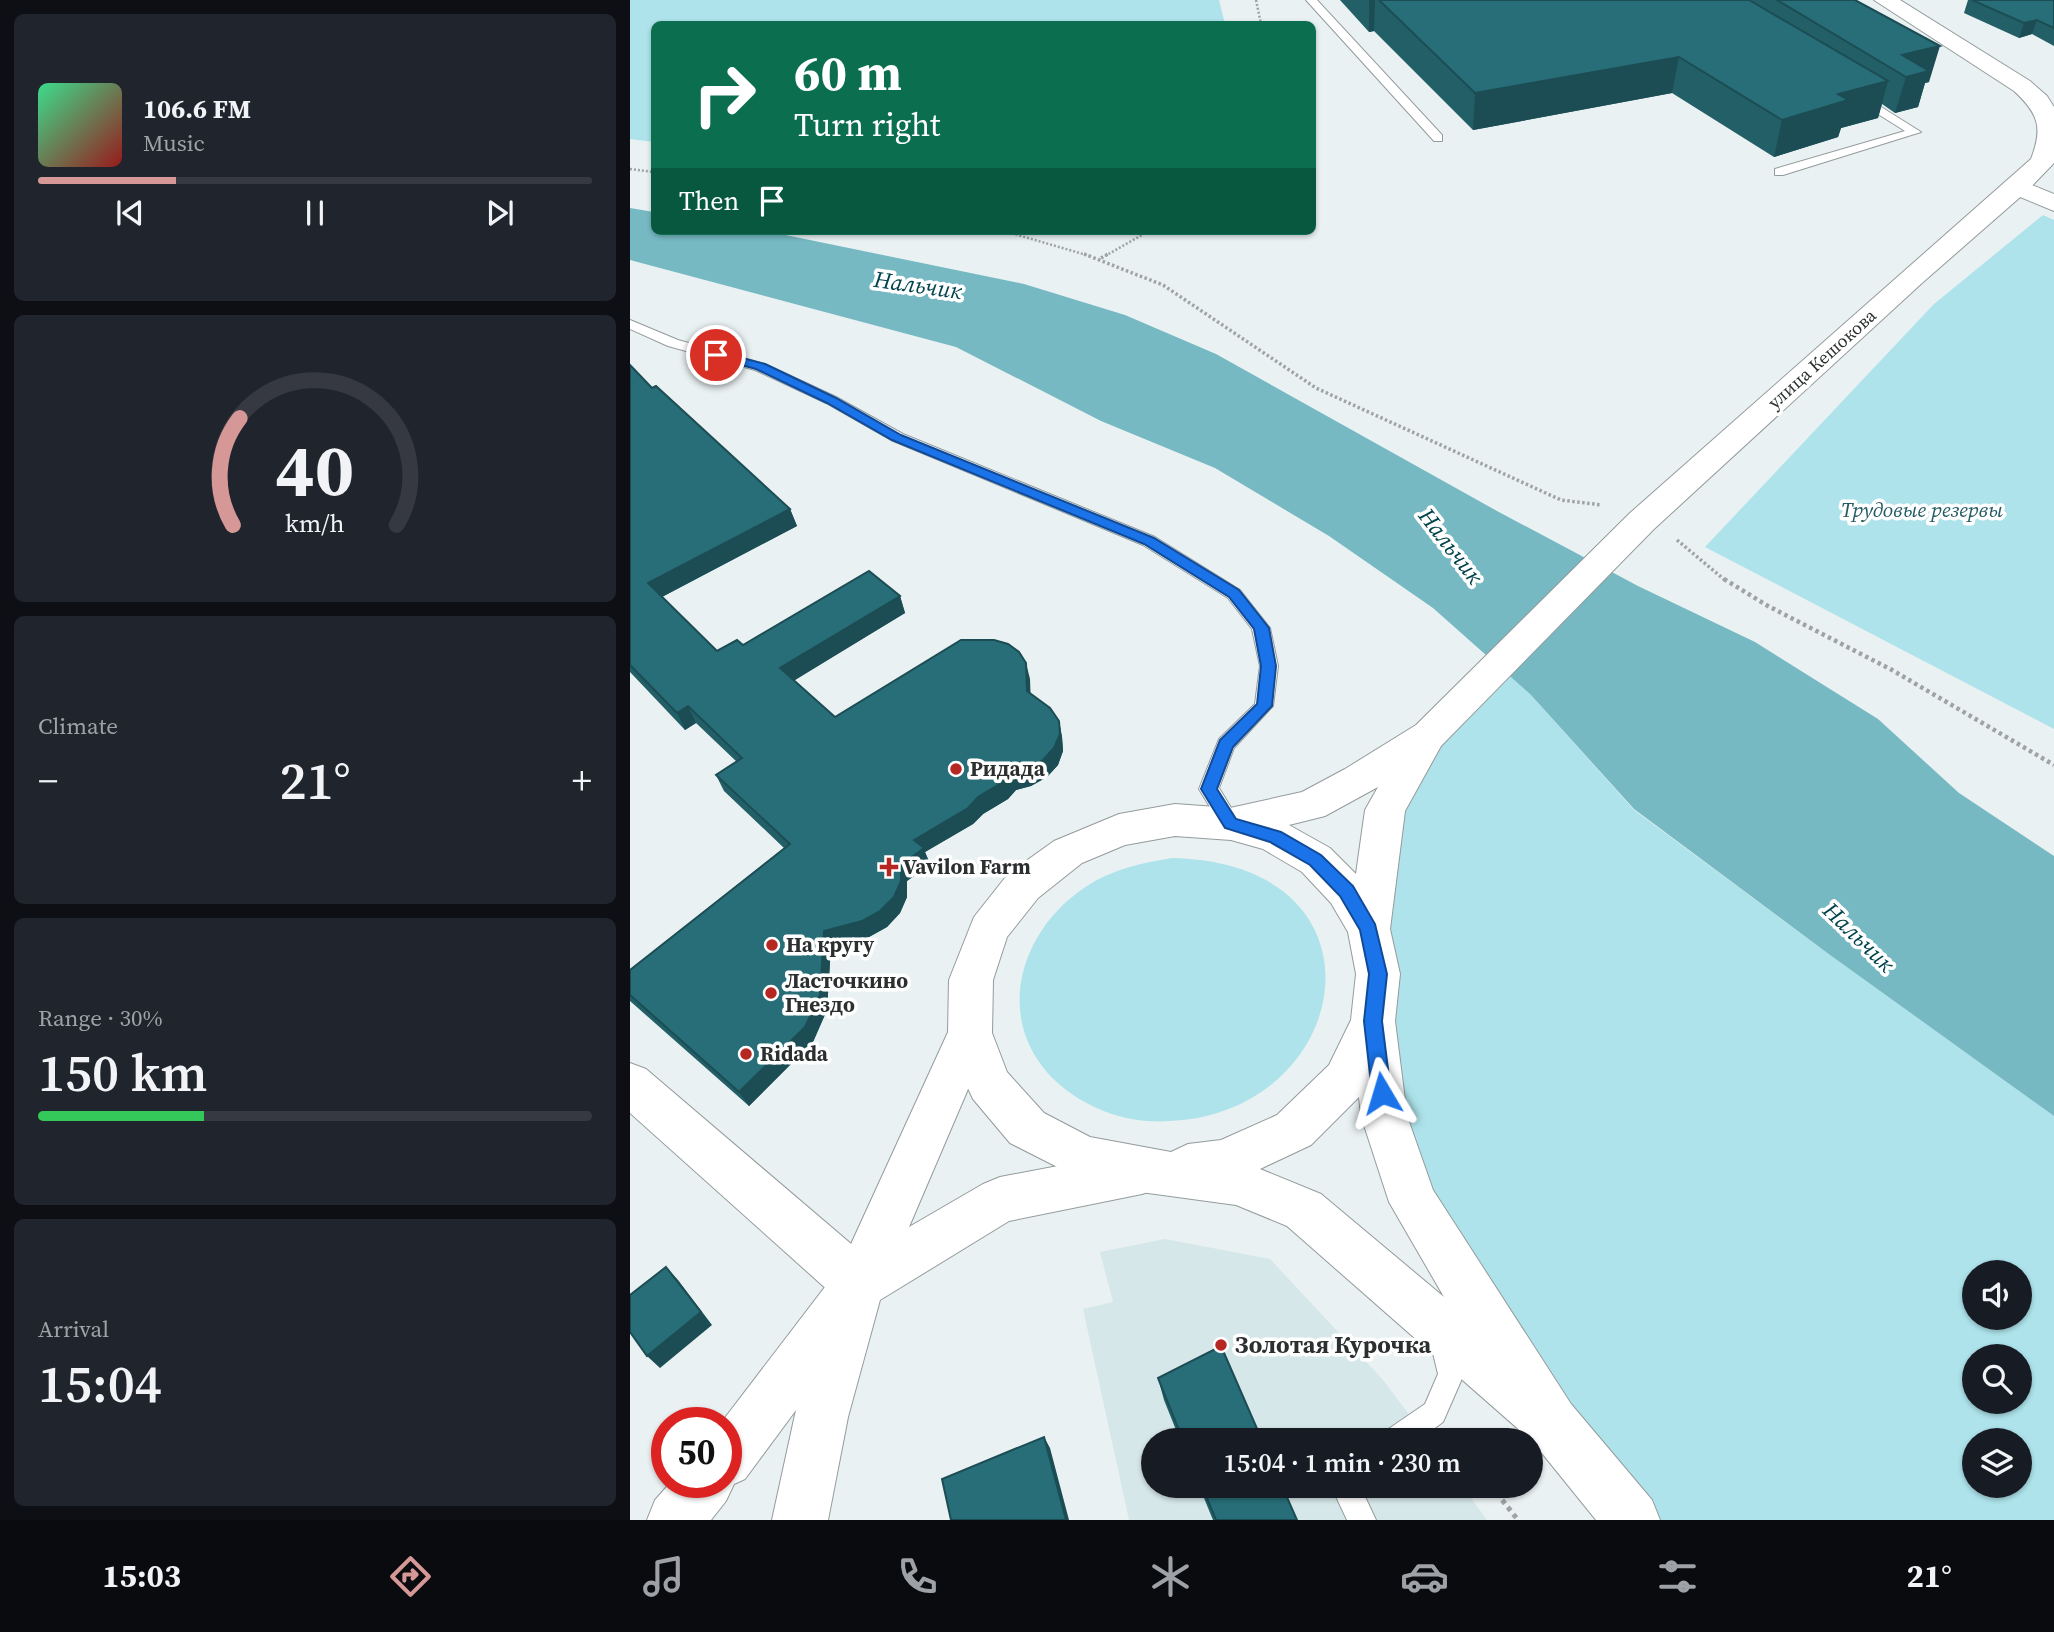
<!DOCTYPE html>
<meta charset="utf-8">
<style>
:root{--surface:#171b24;--page:#20242c;--text:#f1f3f6;--muted:#9ea1a6;--line:#363941;--accent:#d69797}
body{margin:0;font-family:"Source Serif 4",serif;background:var(--page);color:var(--text);height:100vh;display:flex;flex-direction:column;font-size:26px;white-space:nowrap}
*{box-sizing:border-box;margin:0}
p{font-size:23px;color:var(--muted)}
.icon{flex:none;width:38px;height:38px;fill:none;stroke:currentColor;stroke-width:2;stroke-linecap:round;stroke-linejoin:round}
.map{position:relative;flex:1;overflow:hidden}
.side{display:flex;flex-direction:column;gap:14px;padding:14px;background:#0d0f14;width:630px}
.side>*{flex:none}
.guide{position:absolute;left:21px;top:21px;width:665px;height:214px;border-radius:10px;box-shadow:0 2px 5px #0004;background:#0b6e4f;color:#fff;overflow:hidden}
.tools{position:absolute;left:1332px;top:1260px;display:grid;gap:14px}
.tools a{display:grid;place-items:center;width:70px;height:70px;border-radius:50%;background:var(--surface);box-shadow:0 2px 5px #0004;font-size:35px}
.speed{position:absolute;left:21px;top:1407px;display:flex;gap:14px;font-size:35px;font-weight:700;text-align:center}
.speed>*{display:grid;place-content:center;width:91px;height:91px;border-radius:50%;background:var(--surface);box-shadow:0 2px 5px #0004;line-height:1}
.speed .limit{border:10px solid #d22;background:#fff;color:#111}
.pin{position:absolute;display:grid;place-items:center;width:60px;height:60px;color:#fff;margin:-30px;border:4px solid #fff;border-radius:50%;box-shadow:0 2px 7px #0007}
.me{position:absolute;width:77px;margin:-38px;rotate:353deg;stroke-linejoin:round;filter:drop-shadow(0 0 5px #0008)}
.turn{display:flex;align-items:center;gap:24px;height:147px;padding:0 28px;font-size:32px}
.turn .icon{width:91px;height:91px;stroke-width:2.5}
.turn b{display:block;font-size:49px;line-height:60px}
.then{display:flex;align-items:center;height:66px;padding:0 28px;background:#0003;gap:14px;font-size:26px}
.big{font-size:52px;font-weight:600;line-height:1.1}
.side .card{flex:1;display:flex;flex-direction:column;justify-content:center;gap:10px;min-width:0;padding:0 24px;border-radius:10px;background:var(--page)}
.side .dial{align-items:center;gap:0}
.dial svg{height:182px;overflow:visible;fill:none;stroke:var(--line);stroke-width:7;stroke-linecap:round;text-anchor:middle}
.dial text{fill:var(--text);stroke:none}
.song{display:flex;align-items:center;gap:21px}
.cover{width:84px;height:84px;border-radius:10px;background:linear-gradient(135deg,hsl(150 70% 55%),hsl(0 70% 35%))}
.played{height:7px;border-radius:4px;background:linear-gradient(90deg,var(--accent) 25%,var(--line) 25%)}
.keys{display:flex;justify-content:space-around;direction:ltr}
.heat{display:flex;justify-content:space-between;align-items:center;font-size:38px;direction:ltr}
.charge{height:10px;border-radius:5px;background:linear-gradient(90deg,#34c759 30%,var(--line) 0)}
.trip{position:absolute;left:511px;top:1428px;width:402px;height:70px;border-radius:35px;background:var(--surface);box-shadow:0 2px 5px #0004;font-weight:600;line-height:70px;text-align:center}
.menu{display:flex;height:112px;justify-content:space-around;align-items:center;background:#090b0e;color:var(--muted)}
.menu .icon{width:49px;height:49px}
.menu .current{color:var(--accent)}
.menu b{font-size:32px;color:var(--text)}
main{display:flex;flex:1;min-height:0}
.map>svg:first-child{display:block}
</style>
<main>
<section class="side">
<div class="card">
<div class="song"><i class="cover"></i><div><b>106.6 FM</b><p>Music</p></div></div>
<div class="played"></div>
<div class="keys"><svg class="icon" aria-label="previous" viewBox="0 0 24 24"><path d="M18 5L8 12l10 7zM5 5v14"/></svg><svg class="icon" aria-label="pause" viewBox="0 0 24 24"><path d="M8 5v14M16 5v14"/></svg><svg class="icon" aria-label="next" viewBox="0 0 24 24"><path d="M6 5l10 7-10 7zM19 5v14"/></svg></div>
</div>
<div class="card dial"><svg viewBox="0 0 100 80">
<path d="M14 69A42 42 0 1 1 86 69"/>
<path d="M14 69A42 42 0 0 1 17 22" stroke="#d69797"/>
<text x="50" y="56" font-size="32" font-weight="700">40</text>
<text x="50" y="72" font-size="11">km/h</text>
</svg></div>
<div class="card"><p>Climate</p>
<div class="heat"><a>−</a><b class="big">21°</b><a>+</a></div>
</div>
<div class="card"><p>Range · 30%</p><b class="big">150 km</b><div class="charge"></div></div>
<div class="card"><p>Arrival</p><b class="big">15:04</b></div>
</section>
<div class="map">
<svg width="1424" height="1520" viewBox="0 0 1424 1520">
<rect width="100%" height="100%" fill="#e9f1f2"/>
<path fill="#d6e7ea" d="M 535,1239 L 640,1259 L 754,1381 L 798,1440 L 523,1440 L 523,1486 L 832,1486 L 857,1520 L 499,1520 L 453,1309 L 483,1302 L 470,1252 Z"/>
<path fill="#aee3eb" fill-rule="evenodd" d="M 0,0 L 589,0 L 595,24 L 24,24 L 24,142 L 0,139 Z
M 1413,215 L 1424,220 L 1424,729 L 1075,547 L 1304,304 Z
M 867,665 L 901,695 L 1004,810 L 1200,955 L 1424,1116 L 1424,1520 L 1002,1520 L 754,1116 L 755,810 ZM 1344,1272 L 1390,1272 L 1390,1318 L 1344,1318 ZM 1344,1356 L 1390,1356 L 1390,1402 L 1344,1402 ZM 1344,1440 L 1390,1440 L 1390,1486 L 1344,1486 Z
M 542,858 C 777,863 721,1133 517,1121 C 488,1119 458,1107 435,1089 C 361,1031 384,933 457,886 C 483,869 512,863 542,858 Z"/>
<path fill="#76b9c3" d="M 0,208 L 24,212 L 24,231 L 136,231 L 394,284 L 495,315 L 586,354 L 867,511 L 1008,586 L 1125,642 L 1248,719 L 1329,793 L 1424,856 L 1424,1116 L 1200,955 L 1004,809 L 901,695 L 803,608 L 699,536 L 585,468 L 471,421 L 326,347 L 0,260 Z"/>
<g fill="none" stroke-linecap="round" stroke-linejoin="round">
<defs>
<path id="service" d="M 676,0 L 687,0 L 812,135 L 812,141 L 804,141 Z
M 1224,95 L 1232,95 L 1291,132 L 1153,175 L 1145,175 L 1145,169 L 1275,131 L 1224,99 Z
M 0,320 L 48,340 L 135,364 L 206,397 L 273,434 L 525,537 L 610,590 L 640,628 L 648,666 L 643,706 L 604,748 L 589,788 L 611,824 L 608,830 L 601,832 L 594,830 L 569,789 L 589,739 L 625,704 L 630,666 L 622,629 L 598,598 L 513,545 L 261,440 L 196,403 L 125,370 L 38,346 L 0,329 Z
M 814,1332 L 823,1336 L 834,1374 L 813,1422 L 789,1440 L 754,1440 L 757,1430 L 795,1404 L 808,1374 L 801,1345 L 805,1336 Z
M 701,1486 L 730,1486 L 746,1520 L 717,1520 Z"/>
<path id="minor" d="M 1387,179 L 1424,194 L 1424,211 L 1378,192 L 1374,187 L 1378,182 Z
M 0,1063 L 16,1069 L 247,1266 L 254,1284 L 247,1302 L 229,1309 L 211,1302 L 0,1113 Z"/>
<path id="tertiary" d="M 340,1013 L 356,1019 L 362,1033 L 279,1227 L 353,1184 L 370,1177 L 512,1150 L 529,1156 L 536,1172 L 529,1188 L 512,1194 L 379,1221 L 250,1300 L 218,1417 L 198,1520 L 142,1520 L 166,1410 L 115,1479 L 104,1484 L 96,1501 L 81,1520 L 17,1520 L 25,1500 L 41,1482 L 96,1482 L 96,1423 L 91,1423 L 211,1266 L 324,1019 Z"/>
<path id="secondary" d="M 1244,0 L 1270,0 L 1400,81 L 1417,96 L 1424,107 L 1424,163 L 1396,192 L 1292,283 L 1024,529 L 811,746 L 775,811 L 760,929 L 770,974 L 765,1021 L 777,1116 L 803,1190 L 941,1404 L 1022,1500 L 1030,1520 L 966,1520 L 903,1442 L 657,1226 L 606,1205 L 518,1193 L 453,1180 L 380,1143 L 343,1099 L 336,1084 L 318,1033 L 319,980 L 344,917 L 378,874 L 424,841 L 489,814 L 545,804 L 600,808 L 672,792 L 715,769 L 786,725 L 1000,513 L 1401,159 C 1413,128 1409,114 1384,91 ZM 748,787 L 735,810 L 726,874 L 700,848 L 659,825 L 695,816 ZM 545,836 L 601,840 L 633,849 L 672,872 L 701,903 L 718,932 L 726,974 L 721,1020 L 699,1065 L 647,1115 L 591,1140 L 558,1144 L 541,1152 L 460,1137 L 414,1113 L 377,1072 L 362,1033 L 363,980 L 377,937 L 408,898 L 452,863 L 495,845 ZM 729,1097 L 731,1116 L 759,1202 L 814,1297 L 691,1194 L 630,1169 L 681,1145 Z"/>
</defs>
<use href="#service" stroke="#949b9c" stroke-width="2"/>
<use href="#minor" stroke="#949b9c" stroke-width="2"/>
<use href="#tertiary" stroke="#949b9c" stroke-width="2"/>
<use href="#secondary" stroke="#949b9c" stroke-width="2"/>
<path stroke="#9ea4a5" stroke-width="2.5" stroke-dasharray="2 2" stroke-linecap="butt" d="M 626,0 L 631,24
M 0,169 L 24,172
M 374,231 L 460,256
M 475,256 L 519,231"/>
<path stroke="#9ea4a5" stroke-width="3.5" stroke-dasharray="2.5 2.5" stroke-linecap="butt" d="M 454,254 L 533,285 L 686,388 L 931,500 L 972,505
M 471,258 L 478,254
M 1047,540 L 1096,581"/>
<path stroke="#9ea4a5" stroke-width="4.5" stroke-dasharray="3.5 3.5" stroke-linecap="butt" d="M 1094,579 L 1138,606 L 1262,670 L 1424,765"/>
<path stroke="#9ea4a5" stroke-width="5" stroke-dasharray="4.5 4.5" stroke-linecap="butt" d="M 861,1486 L 888,1520"/>
<use href="#service" fill="#fff" fill-rule="evenodd"/>
<use href="#minor" fill="#fff" fill-rule="evenodd"/>
<use href="#tertiary" fill="#fff" fill-rule="evenodd"/>
<use href="#secondary" fill="#fff" fill-rule="evenodd"/>
</g>
<path fill="#225f67" d="M 710,0 L 1225,0 L 1299,82 L 1295,83 L 1288,107 L 1265,113 L 1252,104 L 1248,118 L 1211,128 L 1208,137 L 1144,157 L 1042,93 L 843,130 L 744,31 L 739,32 Z
M 1338,0 L 1424,0 L 1424,46 L 1402,34 L 1389,38 L 1334,13 Z
M 0,365 L 22,388 L 160,509 L 167,526 L 32,597 L 87,651 L 113,645 L 270,596 L 275,613 L 164,680 L 205,717 L 400,679 L 400,693 L 429,721 L 432,737 L 433,751 L 428,765 L 417,777 L 401,786 L 386,790 L 378,799 L 353,814 L 343,824 L 295,852 L 300,864 L 277,881 L 277,897 L 270,913 L 257,927 L 239,937 L 201,946 L 197,1010 L 183,1042 L 119,1106 L 0,1001 L 0,970 L 154,848 L 94,791 L 86,775 L 107,762 L 66,723 L 55,730 L 0,672 Z
M 528,1378 L 632,1440 L 550,1440 L 534,1400 Z
M 569,1486 L 652,1486 L 667,1520 L 583,1520 Z"/>
<path fill="#1c4d54" d="M 739,0 L 745,0 L 744,31 L 739,32 Z
M 1407,20 L 1402,34 L 1389,38 L 1394,23 Z
M 1310,46 L 1299,82 L 1295,83 L 1288,107 L 1265,113 L 1276,77 L 1272,55 Z
M 1049,57 L 1042,93 L 843,130 L 845,93 Z
M 1258,81 L 1248,118 L 1211,128 L 1208,137 L 1144,157 L 1152,120 L 1208,94 Z
M 160,509 L 167,526 L 26,600 L 18,583 Z
M 270,596 L 275,613 L 157,685 L 150,668 Z
M 396,663 L 400,679 L 401,707 L 397,691 Z
M 58,706 L 66,723 L 55,730 L 47,713 Z
M 429,721 L 432,737 L 433,751 L 428,765 L 417,777 L 401,786 L 386,790 L 378,799 L 353,814 L 343,824 L 295,852 L 300,864 L 277,881 L 277,897 L 270,913 L 257,927 L 239,937 L 201,946 L 197,1010 L 183,1042 L 119,1106 L 109,1092 L 194,931 L 271,865 L 284,840 L 348,797 Z
M 36,1267 L 48,1280 L 82,1325 L 30,1368 L 17,1356 Z
M 414,1437 L 420,1448 L 439,1520 L 436,1520 Z"/>
<path fill="#286e78" stroke="#1c4d54" stroke-width="2" d="M 749,0 L 1119,0 L 1258,81 L 1208,94 L 1218,100 L 1152,120 L 1049,57 L 845,93 Z
M 1147,0 L 1225,0 L 1310,46 L 1272,55 L 1299,71 L 1276,77 Z
M 1342,0 L 1424,0 L 1424,28 L 1407,20 L 1394,23 Z
M 0,365 L 22,388 L 26,386 L 160,509 L 18,583 L 87,651 L 107,640 L 113,645 L 239,571 L 270,596 L 150,668 L 205,717 L 331,640 L 364,640 L 378,644 L 389,652 L 396,663 L 397,691 L 420,708 L 429,721 L 430,734 L 424,748 L 413,760 L 396,770 L 382,773 L 373,782 L 348,797 L 338,808 L 284,840 L 294,848 L 271,865 L 271,881 L 264,897 L 250,911 L 232,921 L 194,931 L 190,995 L 175,1027 L 109,1092 L 0,995 L 0,970 L 160,844 L 86,775 L 112,758 L 58,706 L 47,713 L 0,665 Z
M 36,1267 L 71,1312 L 17,1356 L 0,1332 L 0,1295 Z
M 591,1346 L 632,1440 L 553,1440 L 528,1378 Z
M 414,1437 L 436,1520 L 321,1520 L 312,1479 Z
M 572,1486 L 652,1486 L 667,1520 L 586,1520 Z"/>
<path fill="#1a73e8" stroke="#114b97" stroke-width="2" d="M 86,351 L 135,364 L 206,398 L 271,435 L 524,538 L 609,590 L 639,628 L 646,666 L 642,706 L 603,747 L 587,789 L 606,819 L 651,832 L 691,855 L 723,886 L 745,924 L 757,974 L 752,1021 L 761,1093 L 758,1099 L 752,1101 L 745,1099 L 742,1093 L 734,1021 L 739,974 L 730,930 L 710,896 L 680,865 L 640,842 L 595,828 L 571,789 L 590,740 L 627,704 L 631,666 L 624,629 L 599,597 L 514,544 L 262,440 L 197,403 L 126,369 L 82,357 L 80,355 Z"/>
<g fill="#b62722" stroke="#fff" stroke-width="2.5">
<circle cx="326" cy="769" r="7"/>
<path d="M255.5 856.5h7v7h7v7h-7v7h-7v-7h-7v-7h7z"/>
<circle cx="142" cy="945" r="7"/>
<circle cx="141" cy="993" r="7"/>
<circle cx="116" cy="1054" r="7"/>
<circle cx="591" cy="1345" r="7"/>
</g>
<g text-anchor="middle" stroke-width="7" stroke-linejoin="round" paint-order="stroke">
<g font-size="18" fill="#2c2f2f" stroke="#fff">
<text transform="translate(1192 359) rotate(-42)" y="6">улица Кешокова</text>
</g>
<g font-size="21" font-style="italic" fill="#235b63" stroke="#fff">
<text x="1292" y="517">Трудовые резервы</text>
</g>
<g font-size="21" font-weight="bold" fill="#2c2f2f" stroke="#fff" text-anchor="start">
<text x="340" y="776">Ридада</text>
<text x="273" y="874">Vavilon Farm</text>
<text x="156" y="952">На кругу</text>
<text x="155" y="988">Ласточкино<tspan x="155" dy="24">Гнездо</tspan></text>
<text x="130" y="1061">Ridada</text>
</g>
<g font-size="23" font-style="italic" fill="#01434b" stroke="#fff">
<text transform="translate(288 285) rotate(8)" y="8">Нальчик</text>
<text transform="translate(821 546) rotate(52)" y="8">Нальчик</text>
<text transform="translate(1229 937) rotate(44)" y="8">Нальчик</text>
</g>
<g font-size="24" font-weight="bold" fill="#2c2f2f" stroke="#fff" text-anchor="start">
<text x="605" y="1353">Золотая Курочка</text>
</g>
</g>
</svg>
<div class="tools">
<a><svg class="icon" aria-label="sound" viewBox="0 0 24 24"><path d="M4 9h4l5-4v14l-5-4H4zM17 9q2 3 0 6"/></svg></a>
<a><svg class="icon" aria-label="search" viewBox="0 0 24 24"><circle cx="10" cy="10" r="6"/><path d="M15 15l6 6"/></svg></a>
<a><svg class="icon" aria-label="layers" viewBox="0 0 24 24"><path d="M12 4l9 5-9 5-9-5zM3 14l9 5 9-5"/></svg></a>
</div>
<div class="speed"><div class="limit">50</div></div>
<div class="pin" style="left:86px;top:355px;background:#d93025"><svg class="icon" aria-label="arrive" viewBox="0 0 24 24"><path d="M6 21V4h12l-3 4 3 4H6"/></svg></div>
<svg class="me" style="left:752px;top:1093px" viewBox="-20 -20 40 40"><path d="M0-17L14 15 0 8-14 15z" fill="#1a73e8" stroke="#fff" stroke-width="4"/></svg>
<div class="trip">15:04 · 1 min · 230 m</div>
<div class="guide">
<div class="turn"><svg class="icon" aria-label="right" viewBox="0 0 24 24"><path d="M7 20v-9h11M14 6l5 5-5 5"/></svg><div><b>60 m</b>Turn right</div></div>
<div class="then">Then<svg class="icon" aria-label="arrive" viewBox="0 0 24 24"><path d="M6 21V4h12l-3 4 3 4H6"/></svg></div>
</div>
</div>
</main>
<nav class="menu">
<b>15:03</b>
<svg class="icon current" aria-label="directions" viewBox="0 0 24 24"><path d="M12 3l9 9-9 9-9-9zM9 14v-3h6M13 9l2 2-2 2"/></svg>
<svg class="icon" aria-label="music" viewBox="0 0 24 24"><path d="M9 18V5l10-2v13"/><circle cx="6" cy="18" r="3"/><circle cx="16" cy="16" r="3"/></svg>
<svg class="icon" aria-label="phone" viewBox="0 0 24 24"><path d="M5 4h4l2 5-3 2q2 4 5 5l2-3 5 2v4C11 20 4 13 5 4z"/></svg>
<svg class="icon" aria-label="climate" viewBox="0 0 24 24"><path d="M12 3v18M4 7l16 10M4 17L20 7"/></svg>
<svg class="icon" aria-label="car" viewBox="0 0 24 24"><path d="M5 17H2v-5l4-1 3-4h7l3 4 3 1v5h-3M9 17h6M6 11h13"/><circle cx="7" cy="17" r="2"/><circle cx="17" cy="17" r="2"/></svg>
<svg class="icon" aria-label="filters" viewBox="0 0 24 24"><path d="M4 7h16M4 17h16"/><circle cx="9" cy="7" r="2"/><circle cx="15" cy="17" r="2"/></svg>
<b>21°</b>
</nav>
